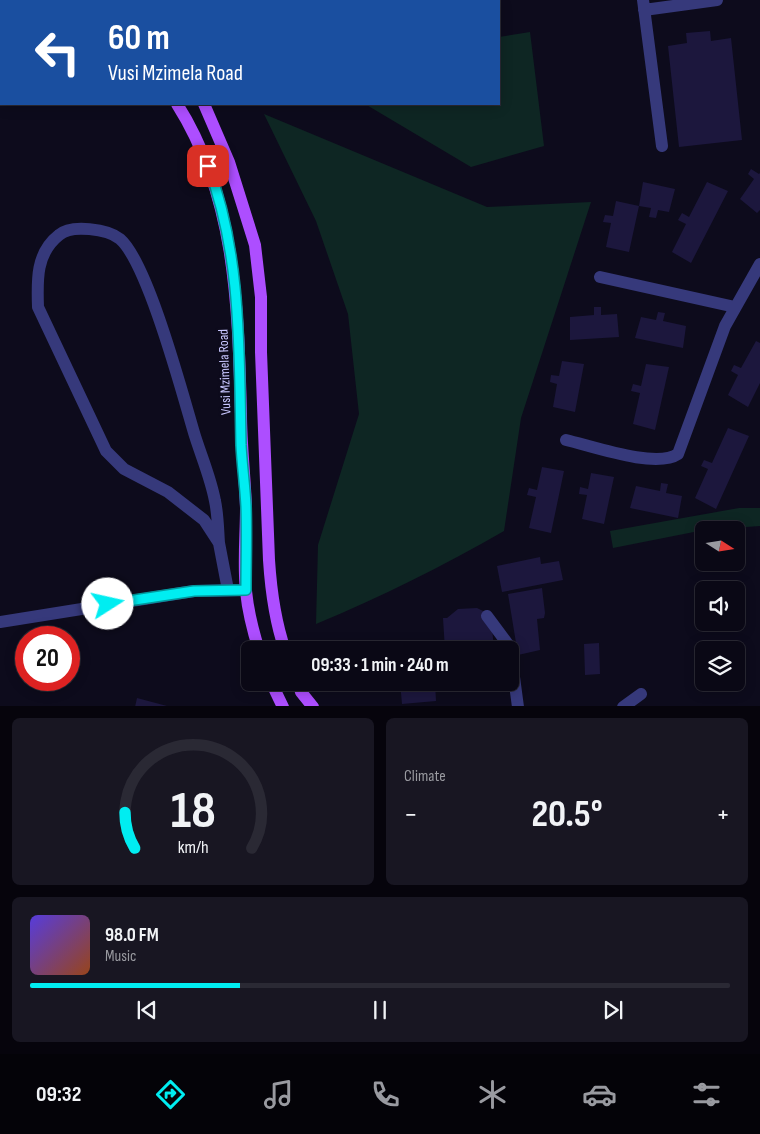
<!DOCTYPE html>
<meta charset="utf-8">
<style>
:root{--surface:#0a0815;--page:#181622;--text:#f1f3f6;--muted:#999aa0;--line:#2a2934;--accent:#00edf1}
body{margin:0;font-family:"Sofia Sans Condensed",sans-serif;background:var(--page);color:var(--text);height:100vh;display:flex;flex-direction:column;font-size:19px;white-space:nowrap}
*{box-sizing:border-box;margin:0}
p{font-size:16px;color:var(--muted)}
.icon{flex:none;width:28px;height:28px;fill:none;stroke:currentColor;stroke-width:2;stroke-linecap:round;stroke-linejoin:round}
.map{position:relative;height:706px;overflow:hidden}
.panel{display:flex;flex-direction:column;gap:12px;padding:12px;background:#06040c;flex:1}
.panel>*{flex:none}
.banner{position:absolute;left:0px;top:0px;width:500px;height:105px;box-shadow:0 2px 12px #0003,0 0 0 1px var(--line);background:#1a4fa0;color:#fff;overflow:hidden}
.needle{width:32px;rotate:102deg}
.fabs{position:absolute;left:695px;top:521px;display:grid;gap:10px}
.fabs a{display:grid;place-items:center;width:50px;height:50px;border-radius:8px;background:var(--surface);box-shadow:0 2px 12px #0003,0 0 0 1px var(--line);font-size:25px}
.speed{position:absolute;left:15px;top:626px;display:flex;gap:10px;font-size:25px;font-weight:700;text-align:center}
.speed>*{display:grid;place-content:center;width:65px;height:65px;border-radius:50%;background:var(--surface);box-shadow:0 2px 12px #0003,0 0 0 1px var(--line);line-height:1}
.speed .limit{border:8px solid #d22;background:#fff;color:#111}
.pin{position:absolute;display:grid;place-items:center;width:42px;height:42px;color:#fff;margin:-21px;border-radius:10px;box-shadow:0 2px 8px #0006}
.me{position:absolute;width:55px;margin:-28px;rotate:80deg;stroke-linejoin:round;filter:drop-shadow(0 0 4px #0008)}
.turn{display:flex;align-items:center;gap:18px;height:105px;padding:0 25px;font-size:22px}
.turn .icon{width:65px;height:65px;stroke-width:2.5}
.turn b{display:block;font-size:35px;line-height:42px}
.big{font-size:38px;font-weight:700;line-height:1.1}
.panel .tile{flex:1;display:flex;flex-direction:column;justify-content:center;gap:8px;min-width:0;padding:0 18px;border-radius:8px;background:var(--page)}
.panel .dial{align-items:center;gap:0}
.dial svg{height:130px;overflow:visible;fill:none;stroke:var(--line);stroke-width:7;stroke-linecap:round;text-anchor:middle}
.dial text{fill:var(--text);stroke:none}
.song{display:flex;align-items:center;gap:15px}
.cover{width:60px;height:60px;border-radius:8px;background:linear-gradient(135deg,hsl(250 70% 55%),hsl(20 70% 35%))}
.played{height:5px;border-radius:2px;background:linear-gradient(90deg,var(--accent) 30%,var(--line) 30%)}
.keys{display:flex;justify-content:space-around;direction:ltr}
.heat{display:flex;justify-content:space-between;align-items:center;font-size:28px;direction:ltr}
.panel .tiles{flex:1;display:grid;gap:12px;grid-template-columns:1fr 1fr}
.tile:last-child{grid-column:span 2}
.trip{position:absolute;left:241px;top:641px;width:278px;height:50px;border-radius:8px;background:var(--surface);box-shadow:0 2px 12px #0003,0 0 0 1px var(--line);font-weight:700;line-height:50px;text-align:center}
.tabs{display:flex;height:80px;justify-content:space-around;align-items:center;background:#040308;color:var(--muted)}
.tabs .icon{width:35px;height:35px}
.tabs .selected{color:var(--accent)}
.tabs b{font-size:22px;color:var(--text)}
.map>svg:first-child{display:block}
</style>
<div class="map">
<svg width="760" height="707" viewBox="0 0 760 707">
<rect width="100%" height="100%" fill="#0d0b1c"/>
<path fill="#0e2623" d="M 172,0 L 327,0 L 328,1 L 173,1 Z
M 530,32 L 544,146 L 471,167 L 365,104 L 499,104 L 499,37 Z
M 264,114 L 487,207 L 591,202 L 521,418 L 504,531 C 443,566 381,597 316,624 L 318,545 L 359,414 L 348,314 L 316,221 Z
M 739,508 L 760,508 L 760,526 L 704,530 L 613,548 L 610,531 Z"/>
<path fill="#1c173d" d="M 710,31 L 711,41 L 731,38 L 742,140 L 679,147 L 668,46 L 687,43 L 686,33 Z
M 751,169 L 759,174 L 760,173 L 760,210 L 757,213 L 740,199 L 754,179 L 748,174 Z
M 643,182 L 675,189 L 669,212 L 658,210 L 656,218 L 649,217 L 651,208 L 639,206 Z
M 707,182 L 728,191 L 691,263 L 672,252 L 686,224 L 678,220 L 682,213 L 689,217 Z
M 616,201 L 639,206 L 629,252 L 606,247 L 611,223 L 603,222 L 605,215 L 613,216 Z
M 594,307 L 601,307 L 601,315 L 617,314 L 619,337 L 570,340 L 570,317 L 594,315 Z
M 658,312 L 665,313 L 663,321 L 686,326 L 683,348 L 635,338 L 641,317 L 656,320 Z
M 756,341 L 760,343 L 760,383 L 748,407 L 728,395 L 738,375 L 731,371 L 734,365 L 741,368 Z
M 562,361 L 584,364 L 575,412 L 553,407 L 557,384 L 550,382 L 551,375 L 559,376 Z
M 646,364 L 669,367 L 655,430 L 633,424 L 640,393 L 631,391 L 633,384 L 641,386 Z
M 728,428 L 749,436 L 716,509 L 695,498 L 708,469 L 701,466 L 704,460 L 712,463 Z
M 542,467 L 564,471 L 551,533 L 529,528 L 536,497 L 527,495 L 529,488 L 537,490 Z
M 591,473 L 614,477 L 604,524 L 582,519 L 587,495 L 579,494 L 580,487 L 588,489 Z
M 661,483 L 668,484 L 666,493 L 682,496 L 678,518 L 630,508 L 636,486 L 660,491 Z
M 540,557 L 541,564 L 559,561 L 563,580 L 502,592 L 497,566 Z
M 542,588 L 545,613 L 544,618 L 537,619 L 540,650 L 518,655 L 508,594 Z
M 477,608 L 491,615 L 494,650 L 445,650 L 443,618 L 447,618 L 458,609 Z
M 432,641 L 432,650 L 405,650 L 404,644 Z
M 599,643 L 600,674 L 585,675 L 584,644 Z
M 400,682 L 435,682 L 436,701 L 402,704 Z
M 465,682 L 481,682 L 481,685 L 465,687 Z
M 137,698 L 167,706 L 167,707 L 135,707 Z"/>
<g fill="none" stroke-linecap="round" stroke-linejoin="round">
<path stroke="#36397b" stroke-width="12" d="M 408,0 L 413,1
M 643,0 L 662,146
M 461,1 L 468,0
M 644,10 L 717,0
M 600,277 L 735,307
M 566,440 C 592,446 656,469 678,454 L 725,326 L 760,264
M 219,543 C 218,529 218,515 215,501 C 211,479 202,458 195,436 C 183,396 148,263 120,239 C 108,229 71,224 59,235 C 36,253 37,280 38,307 L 106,451 L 124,469 L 168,492 L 204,520 L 219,543 L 228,590
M 487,616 L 510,647 L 518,707
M 0,622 L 194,591 L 246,590
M 623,707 L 641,694"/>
<path stroke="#ad4eff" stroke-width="12" d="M 91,0 L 92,1
M 131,0 L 132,1
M 177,104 C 236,197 238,306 241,414 C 241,445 245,477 246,508 C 246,535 243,564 246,591 C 248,611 253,631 259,650
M 204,104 L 229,162 L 255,245 L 261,297 L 261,352 L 269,560 C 271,591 275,621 285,650
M 271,682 L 283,707
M 298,682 L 301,692 L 313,707"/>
</g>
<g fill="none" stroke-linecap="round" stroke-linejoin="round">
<defs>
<path id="route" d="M 108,604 L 194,591 L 246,590 C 246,562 247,534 246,506 C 245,486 242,465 241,445 C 239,352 242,255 208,166"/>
</defs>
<use href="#route" stroke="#009a9d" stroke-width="12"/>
<use href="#route" stroke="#00edf1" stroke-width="9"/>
</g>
<g text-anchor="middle" stroke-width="5" stroke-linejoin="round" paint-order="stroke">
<g font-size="14" fill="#c8c7ff" stroke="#0d0b1c">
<text transform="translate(224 372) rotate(-92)" y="5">Vusi Mzimela Road</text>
</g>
</g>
</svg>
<div class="fabs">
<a><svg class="needle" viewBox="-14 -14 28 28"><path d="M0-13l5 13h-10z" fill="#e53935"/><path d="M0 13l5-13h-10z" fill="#999aa0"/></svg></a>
<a><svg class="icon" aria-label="sound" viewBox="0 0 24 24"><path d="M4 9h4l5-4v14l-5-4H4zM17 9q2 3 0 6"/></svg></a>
<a><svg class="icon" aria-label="layers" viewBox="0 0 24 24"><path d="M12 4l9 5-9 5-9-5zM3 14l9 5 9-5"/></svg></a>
</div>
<div class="speed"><div class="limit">20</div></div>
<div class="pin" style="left:208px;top:166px;background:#d93025"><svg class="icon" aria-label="arrive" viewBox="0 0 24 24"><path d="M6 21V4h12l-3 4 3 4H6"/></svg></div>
<svg class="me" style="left:108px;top:604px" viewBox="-20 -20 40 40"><circle r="19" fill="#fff"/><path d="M0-13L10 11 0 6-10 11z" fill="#00edf1"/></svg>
<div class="trip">09:33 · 1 min · 240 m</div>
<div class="banner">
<div class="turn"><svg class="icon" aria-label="left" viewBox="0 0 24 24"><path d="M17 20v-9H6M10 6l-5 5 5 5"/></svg><div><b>60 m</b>Vusi Mzimela Road</div></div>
</div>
</div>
<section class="panel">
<div class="tiles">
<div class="tile dial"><svg viewBox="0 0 100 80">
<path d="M14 69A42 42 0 1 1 86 69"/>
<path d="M14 69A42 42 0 0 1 8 47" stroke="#00edf1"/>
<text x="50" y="56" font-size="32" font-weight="700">18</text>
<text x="50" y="72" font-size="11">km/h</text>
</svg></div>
<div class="tile"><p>Climate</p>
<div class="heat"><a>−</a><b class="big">20.5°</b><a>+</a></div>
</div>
<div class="tile">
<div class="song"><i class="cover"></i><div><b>98.0 FM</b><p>Music</p></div></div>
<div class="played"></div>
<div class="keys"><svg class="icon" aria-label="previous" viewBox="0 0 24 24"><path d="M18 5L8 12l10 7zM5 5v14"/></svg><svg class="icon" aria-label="pause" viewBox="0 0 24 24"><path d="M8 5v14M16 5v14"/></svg><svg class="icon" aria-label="next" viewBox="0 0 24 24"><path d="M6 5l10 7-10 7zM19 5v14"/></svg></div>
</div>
</div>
</section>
<nav class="tabs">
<b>09:32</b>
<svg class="icon selected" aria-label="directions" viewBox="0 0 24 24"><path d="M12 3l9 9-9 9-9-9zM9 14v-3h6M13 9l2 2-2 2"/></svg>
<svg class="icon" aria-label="music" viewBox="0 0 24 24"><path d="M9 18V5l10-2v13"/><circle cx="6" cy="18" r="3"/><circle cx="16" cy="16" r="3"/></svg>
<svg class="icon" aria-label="phone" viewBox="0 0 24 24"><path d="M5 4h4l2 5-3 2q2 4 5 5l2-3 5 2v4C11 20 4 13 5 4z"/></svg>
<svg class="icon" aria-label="climate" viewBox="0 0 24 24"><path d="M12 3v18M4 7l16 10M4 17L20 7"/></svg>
<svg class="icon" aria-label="car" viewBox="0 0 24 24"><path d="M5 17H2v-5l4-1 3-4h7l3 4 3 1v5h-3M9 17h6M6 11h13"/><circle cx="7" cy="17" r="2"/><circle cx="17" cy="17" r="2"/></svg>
<svg class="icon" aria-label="filters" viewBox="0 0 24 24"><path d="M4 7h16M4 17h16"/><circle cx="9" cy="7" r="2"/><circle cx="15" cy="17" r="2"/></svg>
</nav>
